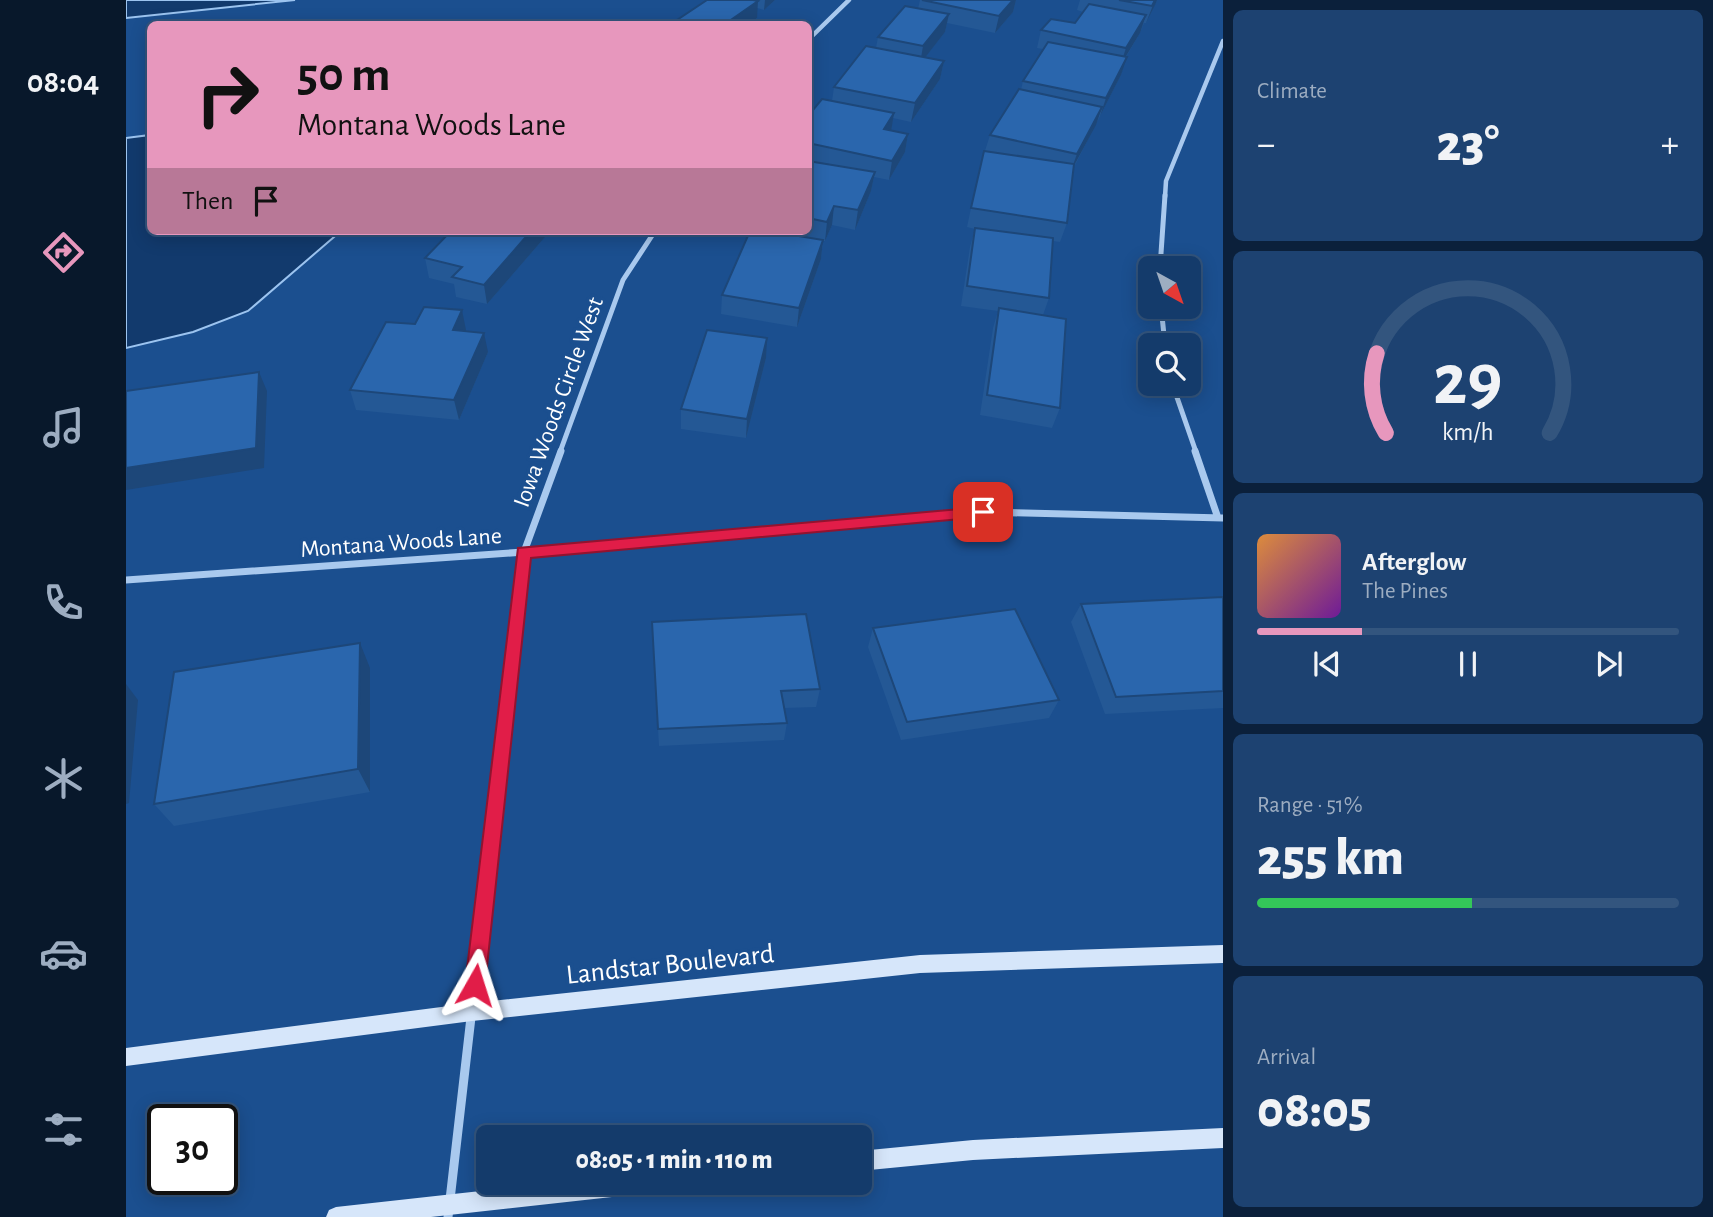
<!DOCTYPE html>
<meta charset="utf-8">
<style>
:root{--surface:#143b6b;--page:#1d4271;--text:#f1f3f6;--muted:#9dadc1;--line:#33557e;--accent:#e797bd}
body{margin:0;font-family:"Alegreya Sans",sans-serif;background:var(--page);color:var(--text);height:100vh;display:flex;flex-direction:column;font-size:26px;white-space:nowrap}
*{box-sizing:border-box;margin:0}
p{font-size:23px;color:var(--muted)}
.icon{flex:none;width:38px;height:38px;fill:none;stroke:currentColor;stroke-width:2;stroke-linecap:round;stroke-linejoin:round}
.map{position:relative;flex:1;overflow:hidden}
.side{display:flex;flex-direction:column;gap:10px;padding:10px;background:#0b203b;width:490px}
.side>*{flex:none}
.hud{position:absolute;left:21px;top:21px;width:665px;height:214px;border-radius:10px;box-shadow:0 4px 18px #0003,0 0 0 2px var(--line);background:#e797bd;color:#111;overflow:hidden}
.needle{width:46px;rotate:140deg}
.buttons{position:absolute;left:1012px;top:256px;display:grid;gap:14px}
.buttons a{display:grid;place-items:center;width:63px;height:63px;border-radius:10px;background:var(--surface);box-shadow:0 4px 18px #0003,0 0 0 2px var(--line);font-size:35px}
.speed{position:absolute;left:21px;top:1104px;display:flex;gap:14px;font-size:35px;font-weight:700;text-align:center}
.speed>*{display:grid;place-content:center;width:91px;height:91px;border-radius:50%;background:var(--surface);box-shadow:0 4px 18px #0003,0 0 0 2px var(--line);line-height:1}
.speed .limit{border:4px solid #111;border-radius:10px;background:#fff;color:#111}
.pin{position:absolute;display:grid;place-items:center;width:60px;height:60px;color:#fff;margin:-30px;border-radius:14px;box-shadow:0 4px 10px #0006}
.me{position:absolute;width:77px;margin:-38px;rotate:6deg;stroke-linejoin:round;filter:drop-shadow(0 0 5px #0008)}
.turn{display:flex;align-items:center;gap:24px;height:147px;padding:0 35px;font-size:32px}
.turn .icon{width:91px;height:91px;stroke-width:2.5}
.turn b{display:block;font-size:49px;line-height:60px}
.then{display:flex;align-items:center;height:66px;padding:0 35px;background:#0003;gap:14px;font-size:26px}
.big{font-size:52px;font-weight:800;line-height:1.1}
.side .widget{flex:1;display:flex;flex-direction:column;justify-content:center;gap:10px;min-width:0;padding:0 24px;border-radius:10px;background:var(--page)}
.side .dial{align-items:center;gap:0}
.dial svg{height:182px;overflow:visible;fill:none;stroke:var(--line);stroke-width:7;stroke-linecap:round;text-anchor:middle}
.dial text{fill:var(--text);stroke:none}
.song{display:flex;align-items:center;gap:21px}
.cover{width:84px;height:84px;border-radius:10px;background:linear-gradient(135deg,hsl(30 70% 55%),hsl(280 70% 35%))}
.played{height:7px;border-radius:4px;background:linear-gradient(90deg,var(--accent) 25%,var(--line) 25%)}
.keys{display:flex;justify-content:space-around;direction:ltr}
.heat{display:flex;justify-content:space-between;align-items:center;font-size:38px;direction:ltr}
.charge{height:10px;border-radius:5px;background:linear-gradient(90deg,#34c759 51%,var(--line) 0)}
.trip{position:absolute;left:350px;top:1125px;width:396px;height:70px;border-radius:10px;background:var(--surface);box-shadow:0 4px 18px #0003,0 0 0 2px var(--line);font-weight:800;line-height:70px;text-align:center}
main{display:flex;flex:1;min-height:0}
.dock{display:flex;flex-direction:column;width:126px;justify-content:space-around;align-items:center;background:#08182b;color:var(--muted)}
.dock .icon{width:49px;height:49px}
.dock .current{color:var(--accent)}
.dock b{font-size:32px;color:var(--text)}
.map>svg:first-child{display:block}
</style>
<main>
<nav class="dock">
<b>08:04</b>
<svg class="icon current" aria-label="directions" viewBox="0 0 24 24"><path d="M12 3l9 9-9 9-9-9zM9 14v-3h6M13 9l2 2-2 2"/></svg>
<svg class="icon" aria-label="music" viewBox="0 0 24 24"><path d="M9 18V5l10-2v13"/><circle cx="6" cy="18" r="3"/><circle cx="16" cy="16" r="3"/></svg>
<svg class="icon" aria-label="phone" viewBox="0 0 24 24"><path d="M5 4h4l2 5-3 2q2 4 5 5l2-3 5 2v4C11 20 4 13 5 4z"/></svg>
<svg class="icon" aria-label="climate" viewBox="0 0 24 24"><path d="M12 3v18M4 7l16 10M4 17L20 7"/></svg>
<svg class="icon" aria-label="car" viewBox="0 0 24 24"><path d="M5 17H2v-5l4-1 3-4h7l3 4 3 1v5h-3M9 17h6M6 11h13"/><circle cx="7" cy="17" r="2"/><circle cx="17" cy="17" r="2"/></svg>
<svg class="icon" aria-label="filters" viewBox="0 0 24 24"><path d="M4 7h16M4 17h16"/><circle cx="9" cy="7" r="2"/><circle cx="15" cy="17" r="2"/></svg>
</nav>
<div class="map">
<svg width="1097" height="1217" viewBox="0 0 1097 1217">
<rect width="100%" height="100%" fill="#1b4f8f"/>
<path fill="#123a6d" stroke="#9cc4f0" stroke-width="2" d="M 0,0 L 169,0 L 0,18 Z
M 24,135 L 24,231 L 215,231 L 122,311 L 67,332 L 0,348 L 0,138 Z"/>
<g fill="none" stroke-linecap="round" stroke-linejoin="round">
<path stroke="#a9c9ee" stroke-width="4.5" d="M 682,40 L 723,0
M 1039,197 L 1040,181 L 1097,41"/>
<path stroke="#a9c9ee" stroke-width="5" d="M 1034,268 L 1039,195
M 1035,306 L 1039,345
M 1046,383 L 1070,452
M 434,452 L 497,280 L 529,231"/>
<path stroke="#a9c9ee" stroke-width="7" d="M 1069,451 L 1092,518
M 0,580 L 398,552 L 857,512 L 1097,518
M 371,785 L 398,552 L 435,451"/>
<path stroke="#a9c9ee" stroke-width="9" d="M 322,1217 L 372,783"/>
<path fill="#d6e6fa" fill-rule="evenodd" d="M 1097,945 L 1097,963 L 794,973 L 346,1021 L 0,1066 L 0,1048 L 346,1003 L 794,955 Z
M 1097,1128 L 1097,1148 L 847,1160 L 733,1171 L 733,1151 L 847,1140 Z
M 428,1183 L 532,1183 L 529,1190 L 522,1193 L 305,1217 L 200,1217 L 203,1210 L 210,1207 Z"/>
</g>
<path fill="#245895" d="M 581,0 L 649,0 L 638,10 L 631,8 L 631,18 L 622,24 L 551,24 L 551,20 Z
M 794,0 L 890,0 L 887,12 L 869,33 L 821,23 L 819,32 L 799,57 L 818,61 L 814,79 L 785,122 L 767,118 L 765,130 L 782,134 L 779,152 L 763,180 L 748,177 L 745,191 L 729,230 L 706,225 L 699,241 L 697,241 L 695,259 L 671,327 L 595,314 L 596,295 L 644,231 L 682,231 L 682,116 L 706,101 L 708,87 L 750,48 L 752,37 L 792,9 Z
M 954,0 L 1031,0 L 1020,23 L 1018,23 L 1014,33 L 1000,57 L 995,75 L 947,169 L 941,223 L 934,242 L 927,241 L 923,298 L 917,315 L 934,408 L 926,428 L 854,415 L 867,328 L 872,311 L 835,306 L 844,247 L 849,229 L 841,227 L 853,170 L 864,135 L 895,90 L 897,81 L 917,49 L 911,48 L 915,30 L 949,23 L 957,12 L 951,10 Z
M 419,237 L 361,304 L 330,297 L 328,284 L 303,278 L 299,258 Z
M 340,330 L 339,331 L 362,352 L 333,420 L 230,410 L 224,390 Z
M 640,358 L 620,438 L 555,429 L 555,409 Z
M 1097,597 L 1097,708 L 979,714 L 945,622 L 955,604 Z
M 747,628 L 933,700 L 923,718 L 775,740 L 742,647 Z
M 527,640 L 694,689 L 690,707 L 658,708 L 661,723 L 658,740 L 533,746 Z
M 244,668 L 244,792 L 48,826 L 28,804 Z"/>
<path fill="#1d4779" d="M 639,0 L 649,0 L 638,10 Z
M 887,0 L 890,0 L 887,12 L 869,33 L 873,16 Z
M 1029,0 L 1031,0 L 1029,5 L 1020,23 Z
M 632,1 L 631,18 L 622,24 L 599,24 Z
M 823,14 L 819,32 L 794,64 L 797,46 Z
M 1020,15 L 1014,33 L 994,66 L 1000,48 Z
M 1001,57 L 995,75 L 974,116 L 980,98 Z
M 818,61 L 814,79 L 785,122 L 789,103 Z
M 976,107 L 970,125 L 944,173 L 951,154 Z
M 768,113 L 765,132 L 758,129 Z
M 782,134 L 779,152 L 763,180 L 766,161 Z
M 749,172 L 745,191 L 729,230 L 732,210 Z
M 708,206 L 706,225 L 699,241 L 701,222 Z
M 405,231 L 418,231 L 419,237 L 361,304 L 358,285 Z
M 697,240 L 695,259 L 671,327 L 673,308 Z
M 336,310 L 340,330 L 331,350 L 327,330 Z
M 358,333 L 362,352 L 333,420 L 328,400 Z
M 641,338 L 640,358 L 620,438 L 621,419 Z
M 133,372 L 141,391 L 138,468 L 0,490 L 0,468 Z
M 234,643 L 244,668 L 244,792 L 232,769 Z
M 0,684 L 12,700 L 3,803 L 0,804 Z"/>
<path fill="#2a66ad" stroke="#1d4779" stroke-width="2" d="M 581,0 L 627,0 L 632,1 L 599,24 L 570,24 L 551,20 Z
M 796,0 L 887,0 L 873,16 Z
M 993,0 L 1029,0 L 1026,6 Z
M 963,4 L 1020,15 L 1000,48 L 915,30 L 925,19 L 949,23 Z
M 779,6 L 823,14 L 797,46 L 752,37 Z
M 922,42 L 1001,57 L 980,98 L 897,81 Z
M 740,46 L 818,61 L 789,103 L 708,87 Z
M 893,89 L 976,107 L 951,154 L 864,135 Z
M 696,99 L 768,113 L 758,129 L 782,134 L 766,161 L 682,143 L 682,116 Z
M 858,151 L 948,164 L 941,223 L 845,208 Z
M 682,161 L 749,172 L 732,210 L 708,206 L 701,222 L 682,218 Z
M 849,228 L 927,238 L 923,298 L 841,286 Z
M 325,231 L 405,231 L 358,285 L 326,277 L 336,267 L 299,258 Z
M 624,231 L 642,231 L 697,240 L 673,308 L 596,295 Z
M 298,307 L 336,310 L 327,330 L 358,333 L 328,400 L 224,390 L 260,322 L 289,324 Z
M 873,308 L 940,319 L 934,408 L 861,395 Z
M 581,330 L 641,338 L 621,419 L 555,409 Z
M 133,372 L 130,448 L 0,468 L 0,391 Z
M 1097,597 L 1097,691 L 990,697 L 955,604 Z
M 889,609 L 933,700 L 781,722 L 747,628 Z
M 680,614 L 694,689 L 655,691 L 661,723 L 532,729 L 526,622 Z
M 234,643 L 232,769 L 28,804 L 48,672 Z"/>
<path fill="#e11d48" stroke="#92132f" stroke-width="2" d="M 857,507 L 864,512 L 857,517 L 405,558 L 359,985 L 356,992 L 349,995 L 342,992 L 339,985 L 392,548 Z"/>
<g text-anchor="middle" stroke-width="7" stroke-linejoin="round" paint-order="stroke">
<g font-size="24" fill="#fff" stroke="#1b4f8f">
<text transform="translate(432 402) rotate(-70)" y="8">Iowa Woods Circle West</text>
<text transform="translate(275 542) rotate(-4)" y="8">Montana Woods Lane</text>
</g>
<g font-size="28" fill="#fff" stroke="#1b4f8f">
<text transform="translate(544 963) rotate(-6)" y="10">Landstar Boulevard</text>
</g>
</g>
</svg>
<div class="buttons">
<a><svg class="needle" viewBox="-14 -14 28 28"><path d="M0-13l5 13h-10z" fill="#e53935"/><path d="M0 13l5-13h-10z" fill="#9dadc1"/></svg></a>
<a><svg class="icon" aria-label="search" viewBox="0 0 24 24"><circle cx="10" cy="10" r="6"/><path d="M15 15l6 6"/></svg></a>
</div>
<div class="speed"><div class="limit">30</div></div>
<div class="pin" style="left:857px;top:512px;background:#d93025"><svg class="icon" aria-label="arrive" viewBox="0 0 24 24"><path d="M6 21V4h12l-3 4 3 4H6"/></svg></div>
<svg class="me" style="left:349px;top:985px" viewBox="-20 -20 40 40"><path d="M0-17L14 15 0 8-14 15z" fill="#e11d48" stroke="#fff" stroke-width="4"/></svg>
<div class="trip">08:05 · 1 min · 110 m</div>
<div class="hud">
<div class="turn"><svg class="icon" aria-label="right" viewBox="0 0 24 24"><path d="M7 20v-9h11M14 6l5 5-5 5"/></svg><div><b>50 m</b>Montana Woods Lane</div></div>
<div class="then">Then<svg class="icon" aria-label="arrive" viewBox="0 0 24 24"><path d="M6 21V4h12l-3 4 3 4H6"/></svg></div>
</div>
</div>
<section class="side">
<div class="widget"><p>Climate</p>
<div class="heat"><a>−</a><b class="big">23°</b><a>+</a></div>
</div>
<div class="widget dial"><svg viewBox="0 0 100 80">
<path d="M14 69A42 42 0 1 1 86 69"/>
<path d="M14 69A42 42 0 0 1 10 34" stroke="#e797bd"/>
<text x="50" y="56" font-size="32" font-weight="700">29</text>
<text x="50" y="72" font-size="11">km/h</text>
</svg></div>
<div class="widget">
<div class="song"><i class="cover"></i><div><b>Afterglow</b><p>The Pines</p></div></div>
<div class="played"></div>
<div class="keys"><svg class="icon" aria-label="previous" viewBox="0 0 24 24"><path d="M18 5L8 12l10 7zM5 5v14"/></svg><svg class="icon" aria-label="pause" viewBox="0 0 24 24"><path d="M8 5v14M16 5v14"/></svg><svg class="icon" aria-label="next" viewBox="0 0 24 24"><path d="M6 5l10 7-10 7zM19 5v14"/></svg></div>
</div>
<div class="widget"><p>Range · 51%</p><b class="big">255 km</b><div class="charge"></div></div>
<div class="widget"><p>Arrival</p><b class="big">08:05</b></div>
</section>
</main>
